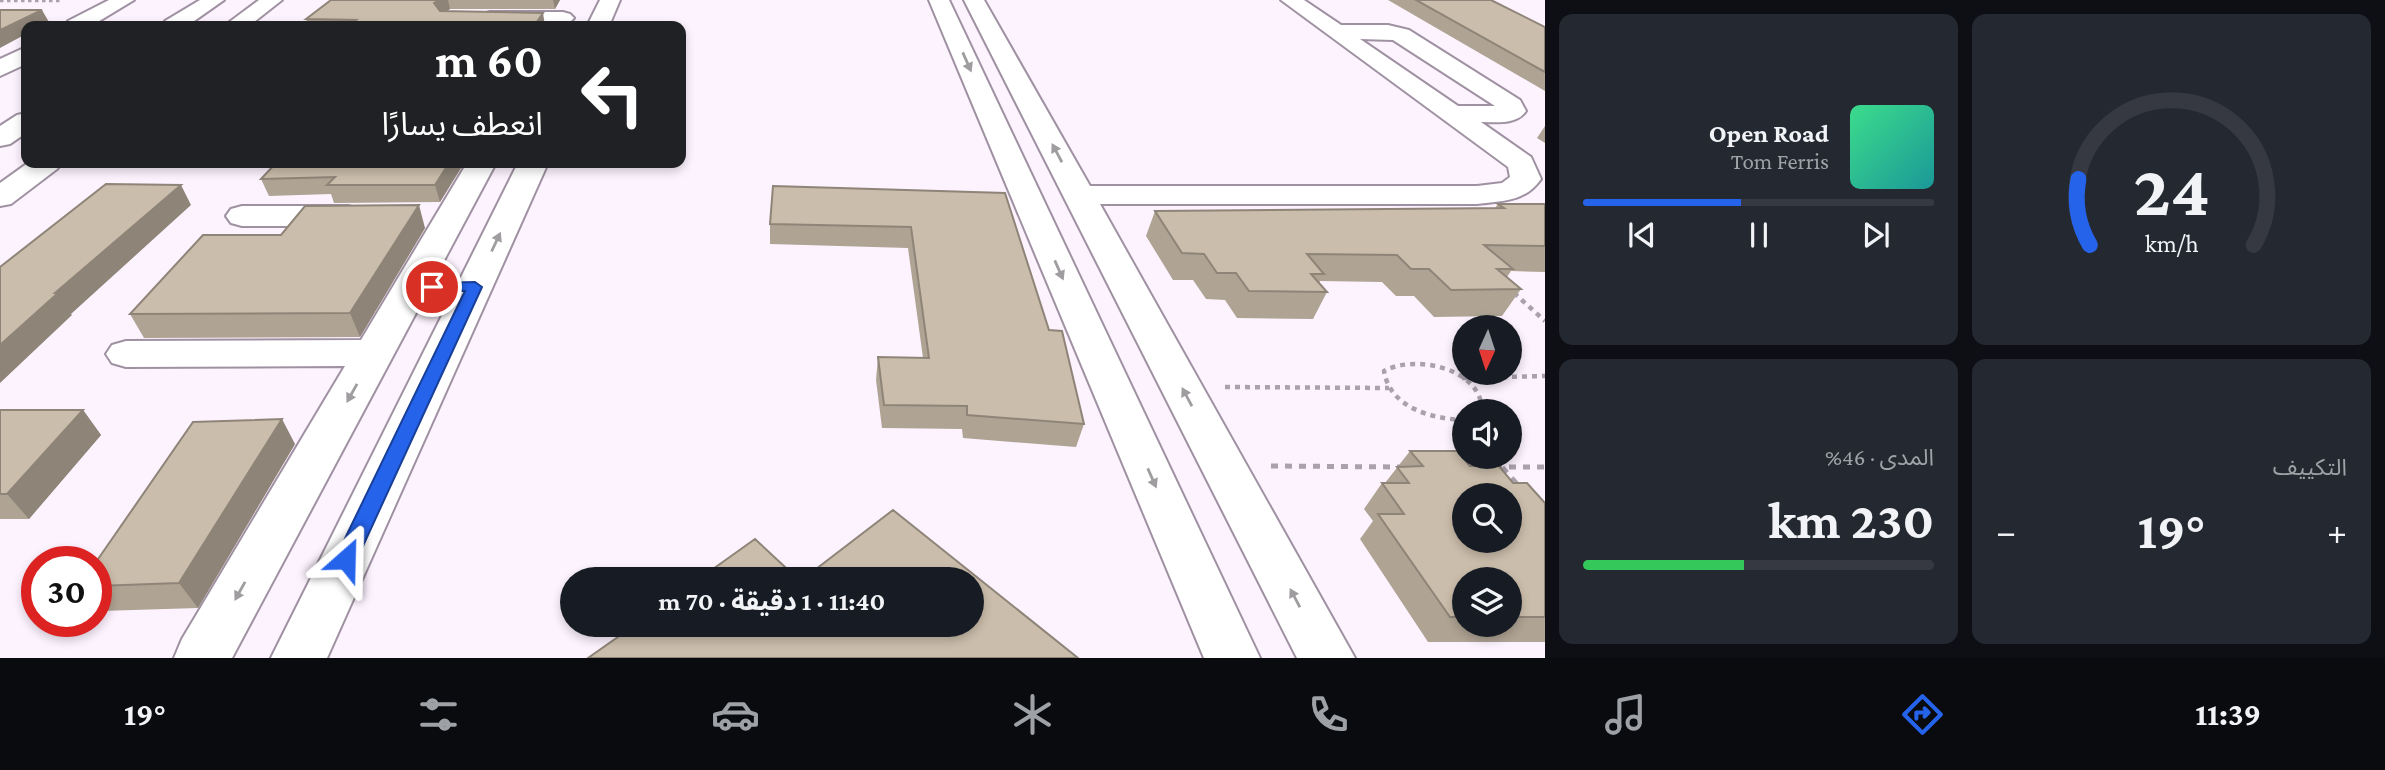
<!DOCTYPE html>
<html lang="ar">
<meta charset="utf-8">
<style>
:root{--surface:#171b24;--page:#242831;--text:#f1f3f6;--muted:#9ea1a6;--line:#363941;--accent:#2563eb}
body{margin:0;font-family:"Crimson Pro","Noto Sans Arabic",serif;background:var(--page);color:var(--text);direction:rtl;height:100vh;display:flex;flex-direction:column;font-size:26px;white-space:nowrap}
*{box-sizing:border-box;margin:0}
p{font-size:23px;color:var(--muted)}
.icon{flex:none;width:38px;height:38px;fill:none;stroke:currentColor;stroke-width:2;stroke-linecap:round;stroke-linejoin:round}
.map{position:relative;flex:1;overflow:hidden;direction:ltr}
.panel{display:flex;flex-direction:column;gap:14px;padding:14px;background:#0d0f14;width:840px}
.panel>*{flex:none}
.top-card{position:absolute;left:21px;top:21px;width:665px;height:147px;border-radius:14px;box-shadow:0 4px 10px #0003;direction:rtl;background:#202124;color:#fff;overflow:hidden}
.needle{width:46px;rotate:183deg}
.buttons{position:absolute;left:1452px;top:315px;display:grid;gap:14px}
.buttons a{display:grid;place-items:center;width:70px;height:70px;border-radius:50%;background:var(--surface);box-shadow:0 4px 10px #0003;font-size:35px}
.speed{position:absolute;left:21px;top:546px;display:flex;gap:14px;font-size:35px;font-weight:700;text-align:center}
.speed>*{display:grid;place-content:center;width:91px;height:91px;border-radius:50%;background:var(--surface);box-shadow:0 4px 10px #0003;line-height:1}
.speed .limit{border:10px solid #d22;background:#fff;color:#111}
.pin{position:absolute;display:grid;place-items:center;width:60px;height:60px;color:#fff;margin:-30px;border:4px solid #fff;border-radius:50%;box-shadow:0 2px 7px #0007}
.me{position:absolute;width:77px;margin:-38px;rotate:25deg;stroke-linejoin:round;filter:drop-shadow(0 0 5px #0008)}
.turn{display:flex;align-items:center;gap:24px;height:147px;padding:0 28px;font-size:32px}
.turn .icon{width:91px;height:91px;stroke-width:2.5}
.turn b{display:block;font-size:49px;line-height:60px}
.big{font-size:52px;font-weight:700;line-height:1.1}
.panel .tile{flex:1;display:flex;flex-direction:column;justify-content:center;gap:10px;min-width:0;padding:0 24px;border-radius:14px;background:var(--page)}
.panel .dial{align-items:center;gap:0}
.dial svg{height:182px;overflow:visible;fill:none;stroke:var(--line);stroke-width:7;stroke-linecap:round;text-anchor:middle}
.dial text{fill:var(--text);stroke:none}
.song{display:flex;align-items:center;gap:21px}
.cover{width:84px;height:84px;border-radius:10px;background:linear-gradient(135deg,hsl(150 70% 55%),hsl(180 70% 35%))}
.played{height:7px;border-radius:4px;background:linear-gradient(90deg,var(--accent) 45%,var(--line) 45%)}
.keys{display:flex;justify-content:space-around;direction:ltr}
.heat{display:flex;justify-content:space-between;align-items:center;font-size:38px;direction:ltr}
.charge{height:10px;border-radius:5px;background:linear-gradient(90deg,#34c759 46%,var(--line) 0)}
.panel .tiles{flex:1;display:grid;gap:14px;grid-template-columns:repeat(2,1fr)}
.trip{position:absolute;left:560px;top:567px;width:424px;height:70px;border-radius:35px;background:var(--surface);box-shadow:0 4px 10px #0003;font-weight:700;line-height:70px;text-align:center;direction:rtl}
.tab-bar{display:flex;height:112px;justify-content:space-around;align-items:center;background:#090b0e;color:var(--muted)}
.tab-bar .icon{width:49px;height:49px}
.tab-bar .on{color:var(--accent)}
.tab-bar b{font-size:32px;color:var(--text)}
main{display:flex;flex:1;min-height:0}
.map>svg:first-child{display:block}
</style>
<main>
<section class="panel">
<div class="tiles">
<div class="tile dial"><svg viewBox="0 0 100 80">
<path d="M14 69A42 42 0 1 1 86 69"/>
<path d="M14 69A42 42 0 0 1 9 40" stroke="#2563eb"/>
<text x="50" y="56" font-size="32" font-weight="700">24</text>
<text x="50" y="72" font-size="11">km/h</text>
</svg></div>
<div class="tile">
<div class="song"><i class="cover"></i><div><b>Open Road</b><p>Tom Ferris</p></div></div>
<div class="played"></div>
<div class="keys"><svg class="icon" aria-label="previous" viewBox="0 0 24 24"><path d="M18 5L8 12l10 7zM5 5v14"/></svg><svg class="icon" aria-label="pause" viewBox="0 0 24 24"><path d="M8 5v14M16 5v14"/></svg><svg class="icon" aria-label="next" viewBox="0 0 24 24"><path d="M6 5l10 7-10 7zM19 5v14"/></svg></div>
</div>
<div class="tile"><p>التكييف</p>
<div class="heat"><a>−</a><b class="big">19°</b><a>+</a></div>
</div>
<div class="tile"><p>المدى · 46%</p><b class="big">230 km</b><div class="charge"></div></div>
</div>
</section>
<div class="map">
<svg width="1545" height="658" viewBox="0 0 1545 658">
<rect width="100%" height="100%" fill="#fdf3ff"/>
<g fill="none" stroke-linecap="round" stroke-linejoin="round">
<defs>
<path id="minor" d="M 109,0 L 134,0 L 91,26 L 65,26 L 68,21 Z
M 200,0 L 224,0 L 187,26 L 162,26 L 165,21 Z
M 259,0 L 282,0 L 249,26 L 224,26 Z
M 600,0 L 620,0 L 609,26 L 587,26 Z
M 929,0 L 949,0 L 1260,658 L 1204,658 Z
M 964,0 L 984,0 L 1090,186 L 1477,186 L 1502,183 L 1510,177 L 1508,167 L 1281,0 L 1304,0 L 1341,25 L 1388,25 L 1409,30 L 1520,100 L 1526,111 C 1517,125 1496,122 1481,122 L 1531,157 L 1541,179 C 1525,202 1502,201 1477,204 L 1100,204 L 1355,658 L 1297,658 ZM 1360,39 L 1393,40 L 1495,106 L 1458,106 Z
M 490,12 L 563,12 L 570,14 L 574,18 L 570,22 L 563,24 L 483,22 L 479,18 L 483,14 Z
M 26,47 L 26,64 L 0,76 L 0,59 Z
M 26,113 L 26,133 L 10,144 L 0,146 L 0,126 L 17,115 Z
M 28,163 L 62,163 L 57,169 L 11,204 L 0,206 L 0,183 Z
M 467,163 L 496,163 L 232,658 L 174,658 L 182,639 L 345,366 L 126,367 L 112,363 L 106,354 L 112,345 L 126,341 L 361,340 Z
M 518,163 L 548,163 L 327,658 L 271,658 Z
M 242,206 L 348,206 L 359,209 L 364,216 L 359,223 L 348,226 L 242,226 L 231,223 L 226,216 L 231,209 Z"/>
</defs>
<use href="#minor" stroke="#9f91a2" stroke-width="4"/>
<path stroke="#a9a1ab" stroke-width="2.5" stroke-dasharray="3.5 3.5" stroke-linecap="butt" d="M 0,1 L 60,1"/>
<path stroke="#a9a1ab" stroke-width="4.5" stroke-dasharray="5 5" stroke-linecap="butt" d="M 1514,293 L 1545,321
M 1462,378 L 1545,376
M 1225,387 L 1389,388
M 1465,420 C 1432,419 1390,408 1384,371 C 1415,354 1482,368 1482,411"/>
<path stroke="#a9a1ab" stroke-width="5" stroke-dasharray="7 7" stroke-linecap="butt" d="M 1493,457 L 1518,485
M 1271,466 L 1402,467
M 1495,467 L 1545,467"/>
<use href="#minor" fill="#fff" fill-rule="evenodd"/>
</g>
<path fill="#afa393" fill-rule="evenodd" d="M 331,0 L 560,0 L 555,9 L 450,9 L 447,11 L 545,26 L 308,26 L 306,19 Z
M 1388,0 L 1491,0 L 1545,27 L 1545,91 Z
M 1545,126 L 1545,143 L 1537,138 Z
M 276,163 L 464,163 L 440,202 L 334,203 L 331,194 L 269,196 L 261,179 Z
M 1005,193 L 1049,330 L 1084,424 L 1076,447 L 963,438 L 962,429 L 882,428 L 876,380 L 878,357 L 923,358 L 908,248 L 770,244 L 770,224 Z
M 1498,204 L 1545,204 L 1545,272 L 1511,271 L 1507,277 L 1521,289 L 1502,316 L 1434,317 L 1414,296 L 1396,296 L 1382,282 L 1320,281 L 1319,283 L 1327,292 L 1313,319 L 1237,318 L 1225,300 L 1206,299 L 1193,280 L 1173,280 L 1146,236 L 1155,211 L 1495,208 Z
M 425,228 L 360,337 L 144,338 L 130,314 L 281,235 Z
M 0,410 L 83,410 L 101,435 L 29,519 L 0,519 Z
M 295,444 L 198,608 L 101,611 L 96,606 L 96,562 Z
M 1410,451 L 1470,466 L 1513,483 L 1545,503 L 1545,642 L 1428,642 L 1360,539 L 1373,521 L 1364,509 L 1382,483 L 1385,483 ZM 1465,579 L 1510,579 L 1510,625 L 1465,625 Z"/>
<path fill="#8e8478" d="M 439,0 L 448,0 L 450,9 L 437,16 L 434,3 Z
M 553,0 L 560,0 L 555,9 Z
M 42,10 L 49,22 L 41,26 L 26,26 L 26,34 L 0,48 L 0,30 Z
M 543,13 L 545,26 L 534,26 Z
M 449,163 L 464,163 L 440,202 L 435,185 Z
M 181,185 L 191,205 L 71,314 L 72,315 L 0,383 L 0,345 L 55,293 Z
M 419,205 L 425,228 L 360,337 L 350,313 Z
M 83,410 L 101,435 L 29,519 L 7,494 Z
M 282,419 L 295,444 L 198,608 L 179,583 Z"/>
<path fill="#cbbdab" stroke="#8e8478" stroke-width="2" fill-rule="evenodd" d="M 331,0 L 439,0 L 434,3 L 440,11 L 543,13 L 534,26 L 347,26 L 356,20 L 306,19 Z
M 1416,0 L 1491,0 L 1545,27 L 1545,72 Z
M 0,10 L 42,10 L 0,30 Z
M 276,163 L 449,163 L 435,185 L 327,185 L 335,177 L 261,179 Z
M 106,184 L 181,185 L 55,293 L 58,293 L 0,345 L 0,267 Z
M 773,186 L 1005,193 L 1049,330 L 1062,331 L 1084,424 L 967,415 L 967,406 L 884,405 L 878,357 L 929,358 L 911,227 L 770,224 Z
M 1498,204 L 1545,204 L 1545,246 L 1484,245 L 1513,269 L 1497,269 L 1521,289 L 1451,290 L 1429,269 L 1411,269 L 1397,255 L 1307,254 L 1324,274 L 1311,274 L 1327,292 L 1249,291 L 1236,273 L 1217,273 L 1204,254 L 1182,253 L 1155,211 L 1504,208 Z
M 419,205 L 350,313 L 130,314 L 203,235 L 281,235 L 305,206 Z
M 0,410 L 83,410 L 7,494 L 0,494 Z
M 282,419 L 179,583 L 96,586 L 96,562 L 193,422 Z
M 1410,451 L 1457,451 L 1470,466 L 1499,466 L 1513,483 L 1527,483 L 1545,503 L 1545,617 L 1510,617 L 1510,579 L 1465,579 L 1465,617 L 1450,617 L 1378,514 L 1404,514 L 1382,483 L 1409,483 L 1397,467 L 1423,466 ZM 1465,495 L 1510,495 L 1510,541 L 1465,541 Z
M 893,510 L 1078,658 L 588,658 L 635,625 L 971,625 L 971,579 L 803,579 Z
M 755,539 L 798,579 L 699,579 Z"/>
<defs><path id="oneway-solid" d="M-6-.8H1V-3.2L6.5 0L1 3.2V.8H-6Z" transform="scale(1.75)"/></defs>
<g fill="#a09da0">
<use href="#oneway-solid" transform="translate(967 62) rotate(66)"/>
<use href="#oneway-solid" transform="translate(1057 153) rotate(-118)"/>
<use href="#oneway-solid" transform="translate(496 242) rotate(-65)"/>
<use href="#oneway-solid" transform="translate(1059 270) rotate(66)"/>
<use href="#oneway-solid" transform="translate(352 393) rotate(119)"/>
<use href="#oneway-solid" transform="translate(1187 397) rotate(-118)"/>
<use href="#oneway-solid" transform="translate(1152 478) rotate(66)"/>
<use href="#oneway-solid" transform="translate(240 591) rotate(119)"/>
<use href="#oneway-solid" transform="translate(1295 598) rotate(-118)"/>
</g>
<path fill="#2563eb" stroke="#184099" stroke-width="2" d="M 475,282 L 482,287 L 357,559 L 353,565 L 346,568 L 338,565 L 335,559 L 465,291 L 432,291 L 425,287 L 432,283 Z"/>
</svg>
<div class="buttons">
<a><svg class="needle" viewBox="-14 -14 28 28"><path d="M0-13l5 13h-10z" fill="#e53935"/><path d="M0 13l5-13h-10z" fill="#9ea1a6"/></svg></a>
<a><svg class="icon" aria-label="sound" viewBox="0 0 24 24"><path d="M4 9h4l5-4v14l-5-4H4zM17 9q2 3 0 6"/></svg></a>
<a><svg class="icon" aria-label="search" viewBox="0 0 24 24"><circle cx="10" cy="10" r="6"/><path d="M15 15l6 6"/></svg></a>
<a><svg class="icon" aria-label="layers" viewBox="0 0 24 24"><path d="M12 4l9 5-9 5-9-5zM3 14l9 5 9-5"/></svg></a>
</div>
<div class="speed"><div class="limit">30</div></div>
<div class="pin" style="left:432px;top:287px;background:#d93025"><svg class="icon" aria-label="arrive" viewBox="0 0 24 24"><path d="M6 21V4h12l-3 4 3 4H6"/></svg></div>
<svg class="me" style="left:346px;top:559px" viewBox="-20 -20 40 40"><path d="M0-17L14 15 0 8-14 15z" fill="#2563eb" stroke="#fff" stroke-width="4"/></svg>
<div class="trip">11:40 · 1 دقيقة · 70 m</div>
<div class="top-card">
<div class="turn"><svg class="icon" aria-label="left" viewBox="0 0 24 24"><path d="M17 20v-9H6M10 6l-5 5 5 5"/></svg><div><b>60 m</b>انعطف يسارًا</div></div>
</div>
</div>
</main>
<nav class="tab-bar">
<b>11:39</b>
<svg class="icon on" aria-label="directions" viewBox="0 0 24 24"><path d="M12 3l9 9-9 9-9-9zM9 14v-3h6M13 9l2 2-2 2"/></svg>
<svg class="icon" aria-label="music" viewBox="0 0 24 24"><path d="M9 18V5l10-2v13"/><circle cx="6" cy="18" r="3"/><circle cx="16" cy="16" r="3"/></svg>
<svg class="icon" aria-label="phone" viewBox="0 0 24 24"><path d="M5 4h4l2 5-3 2q2 4 5 5l2-3 5 2v4C11 20 4 13 5 4z"/></svg>
<svg class="icon" aria-label="climate" viewBox="0 0 24 24"><path d="M12 3v18M4 7l16 10M4 17L20 7"/></svg>
<svg class="icon" aria-label="car" viewBox="0 0 24 24"><path d="M5 17H2v-5l4-1 3-4h7l3 4 3 1v5h-3M9 17h6M6 11h13"/><circle cx="7" cy="17" r="2"/><circle cx="17" cy="17" r="2"/></svg>
<svg class="icon" aria-label="filters" viewBox="0 0 24 24"><path d="M4 7h16M4 17h16"/><circle cx="9" cy="7" r="2"/><circle cx="15" cy="17" r="2"/></svg>
<b>19°</b>
</nav>
